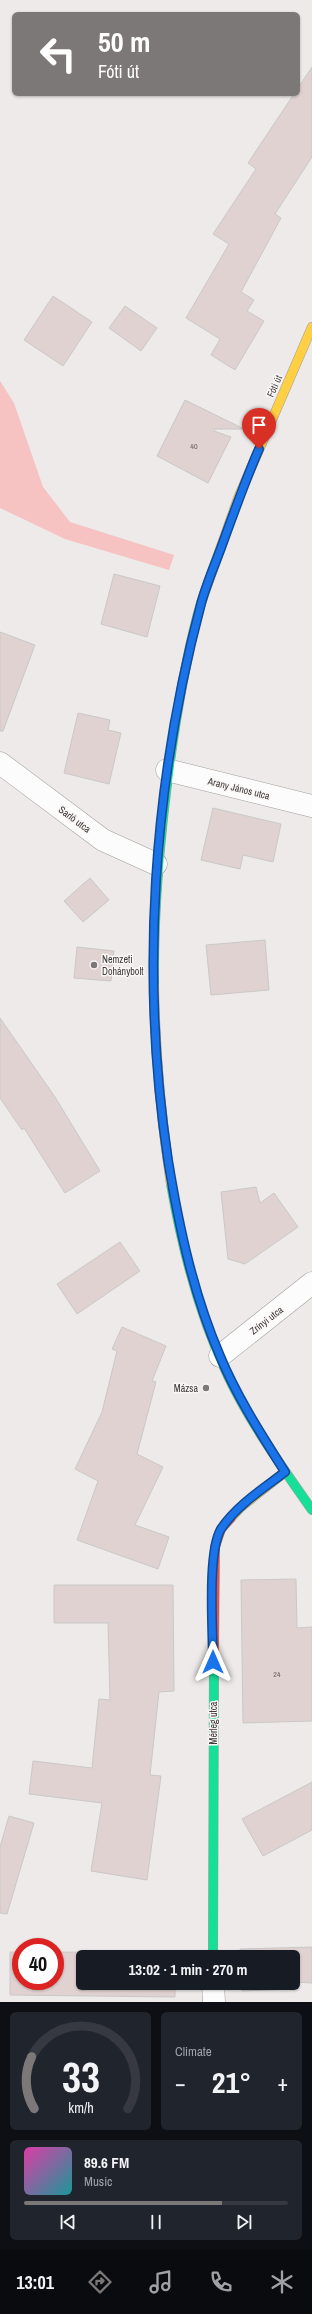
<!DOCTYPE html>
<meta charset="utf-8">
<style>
:root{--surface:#171b24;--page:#20242c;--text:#f1f3f6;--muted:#9ea1a6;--line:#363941;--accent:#7b7877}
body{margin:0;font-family:"Archivo Narrow",sans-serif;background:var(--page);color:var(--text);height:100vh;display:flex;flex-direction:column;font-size:15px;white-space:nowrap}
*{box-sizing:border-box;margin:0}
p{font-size:13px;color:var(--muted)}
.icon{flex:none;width:22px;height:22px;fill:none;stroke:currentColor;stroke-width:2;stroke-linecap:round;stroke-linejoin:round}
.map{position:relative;height:2002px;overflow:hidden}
.drawer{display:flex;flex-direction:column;gap:10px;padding:10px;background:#0d0f14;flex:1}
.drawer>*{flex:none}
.guide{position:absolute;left:12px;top:12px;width:288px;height:84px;border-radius:6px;box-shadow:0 1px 3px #0004;background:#7b7877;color:#fff;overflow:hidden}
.speed{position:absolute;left:12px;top:1938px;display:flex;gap:8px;font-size:20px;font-weight:700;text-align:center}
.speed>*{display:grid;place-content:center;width:52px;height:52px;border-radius:50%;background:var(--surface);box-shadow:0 1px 3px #0004;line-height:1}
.speed .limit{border:6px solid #d22;background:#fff;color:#111}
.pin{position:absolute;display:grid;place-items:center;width:34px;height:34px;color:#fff;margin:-41px -17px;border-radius:50% 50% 50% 0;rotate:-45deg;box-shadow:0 0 4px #0007}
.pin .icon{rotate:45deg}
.me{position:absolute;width:44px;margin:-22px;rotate:0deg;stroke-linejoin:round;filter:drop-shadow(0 0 3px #0008)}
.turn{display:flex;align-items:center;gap:14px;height:84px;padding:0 20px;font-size:18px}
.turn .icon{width:52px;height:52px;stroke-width:2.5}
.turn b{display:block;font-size:28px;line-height:34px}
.big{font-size:30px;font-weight:700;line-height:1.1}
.drawer .tile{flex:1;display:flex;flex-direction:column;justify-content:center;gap:6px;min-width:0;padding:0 14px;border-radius:6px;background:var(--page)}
.drawer .dial{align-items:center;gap:0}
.dial svg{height:104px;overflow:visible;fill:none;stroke:var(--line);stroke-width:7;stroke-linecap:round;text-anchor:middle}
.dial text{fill:var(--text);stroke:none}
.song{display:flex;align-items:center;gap:12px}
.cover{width:48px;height:48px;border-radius:6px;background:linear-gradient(135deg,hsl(320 70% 55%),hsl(180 70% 35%))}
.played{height:4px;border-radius:2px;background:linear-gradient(90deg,var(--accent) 75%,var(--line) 75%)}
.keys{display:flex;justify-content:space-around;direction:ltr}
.heat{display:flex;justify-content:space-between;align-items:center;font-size:22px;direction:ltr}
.drawer .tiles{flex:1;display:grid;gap:10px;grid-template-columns:1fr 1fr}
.tile:last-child{grid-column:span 2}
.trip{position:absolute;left:76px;top:1950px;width:224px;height:40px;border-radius:6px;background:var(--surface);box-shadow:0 1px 3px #0004;font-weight:700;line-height:40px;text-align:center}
.dock{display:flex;height:64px;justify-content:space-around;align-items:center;background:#090b0e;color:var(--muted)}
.dock .icon{width:28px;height:28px}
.dock .selected{color:var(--accent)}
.dock b{font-size:18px;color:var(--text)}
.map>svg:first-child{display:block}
</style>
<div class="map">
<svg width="312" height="2002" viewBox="0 0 312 2002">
<rect width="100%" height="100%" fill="#edeae9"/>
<path fill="#f6c2c2" d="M 0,381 L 14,403 L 43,487 L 70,522 L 174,555 L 169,570 L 65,539 L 0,508 Z"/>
<path fill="#e0d2d1" stroke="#cac8c8" d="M 312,67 L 312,157 L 275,214 L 281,218 L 241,292 L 254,300 L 247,311 L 264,321 L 235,370 L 211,355 L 220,339 L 186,318 L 229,244 L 213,234 L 256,169 L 248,163 L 294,94 L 298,94 L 298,88 Z
M 53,296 L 92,322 L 63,366 L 24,340 Z
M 125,306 L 157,328 L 141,351 L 109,328 Z
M 185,400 L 244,429 L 215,429 L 214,431 L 231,437 L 208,483 L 157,456 Z
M 114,574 L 160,586 L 147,637 L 101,624 Z
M 0,632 L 35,645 L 3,731 L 0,731 Z
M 78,713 L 110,720 L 108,730 L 121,733 L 109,784 L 64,773 Z
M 213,808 L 281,824 L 273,862 L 243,855 L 240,869 L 201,860 Z
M 90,878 L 109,900 L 83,922 L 64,901 Z
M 265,940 L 269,990 L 211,995 L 206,945 Z
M 77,947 L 114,951 L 111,981 L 74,978 Z
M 0,1018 L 55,1097 L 100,1171 L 65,1193 L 24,1128 L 22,1130 L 0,1098 Z
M 256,1187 L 260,1203 L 274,1193 L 298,1227 L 245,1264 L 228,1259 L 221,1192 Z
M 120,1242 L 140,1271 L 77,1314 L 57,1284 Z
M 122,1327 L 166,1346 L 152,1381 L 156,1382 L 137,1454 L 163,1467 L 135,1525 L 169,1537 L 158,1569 L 77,1540 L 98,1481 L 75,1469 L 102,1412 L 117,1351 L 112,1349 Z
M 296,1579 L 297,1628 L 312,1627 L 312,1721 L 243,1723 L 241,1580 Z
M 54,1585 L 173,1585 L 174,1691 L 159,1692 L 150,1775 L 161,1776 L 147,1880 L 91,1871 L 102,1803 L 29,1794 L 33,1761 L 92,1768 L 99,1699 L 110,1700 L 108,1623 L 54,1623 Z
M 312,1782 L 312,1830 L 263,1856 L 242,1819 Z
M 9,1816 L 34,1823 L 7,1914 L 0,1913 L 0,1847 Z
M 312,1947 L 312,1983 L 293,1982 L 294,1989 L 242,1991 L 242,1983 L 293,1983 L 293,1957 L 241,1957 L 240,1949 Z
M 10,1952 L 21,1952 L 21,1981 L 55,1981 L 55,1952 L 175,1953 L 175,1957 L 83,1957 L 83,1983 L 175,1983 L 175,1997 L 10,1995 Z"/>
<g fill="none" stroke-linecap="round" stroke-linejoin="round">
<defs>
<path id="street" d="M 0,763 L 103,840 L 156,864
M 167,770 L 312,806
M 220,1356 L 312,1283
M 213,1983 L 214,2002"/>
<path id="fast" d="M 154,986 C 153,904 161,822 173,740 C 180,694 188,648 201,603
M 171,1184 C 182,1248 200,1317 228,1376 C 251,1424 282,1467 312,1510
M 213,1957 L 214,1654"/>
<path id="slow" d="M 201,603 L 239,496 L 312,327
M 154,986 C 155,1053 161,1118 171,1184
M 231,1518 L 241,1507 L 285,1472"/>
<path id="jam" d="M 214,1654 L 215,1547 L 221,1529 L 231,1518"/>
</defs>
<use href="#street" stroke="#a19f9e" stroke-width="23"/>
<use href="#fast" stroke="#a19f9e" stroke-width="10"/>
<use href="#slow" stroke="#a19f9e" stroke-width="10"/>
<use href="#jam" stroke="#a19f9e" stroke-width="10"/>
<use href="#street" stroke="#fcfcfc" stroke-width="22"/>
<use href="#fast" stroke="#16e098" stroke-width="9"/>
<use href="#slow" stroke="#ffcf43" stroke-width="9"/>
<use href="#jam" stroke="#f24e42" stroke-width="9"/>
</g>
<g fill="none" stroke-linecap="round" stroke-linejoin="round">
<defs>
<path id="route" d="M 213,1662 C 213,1632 207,1552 221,1529 C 236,1506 264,1488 285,1472 C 261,1434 237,1397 220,1356 C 193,1293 179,1227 168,1160 C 140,975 153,784 201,604 C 206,585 214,567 221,548 C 233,515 245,481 259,449"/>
</defs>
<use href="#route" stroke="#114b97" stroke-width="10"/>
<use href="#route" stroke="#1a73e8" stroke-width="7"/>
</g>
<g fill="#7b7877" stroke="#fbf6f6" stroke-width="1.5">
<circle cx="94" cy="965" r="4"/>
<circle cx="206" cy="1388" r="4"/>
</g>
<g text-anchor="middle" stroke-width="3" stroke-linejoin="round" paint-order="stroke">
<g font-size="8" fill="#686362">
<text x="194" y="449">40</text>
<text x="277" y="1677">24</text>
</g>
<g font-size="10" fill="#3d3b3a" stroke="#fbf6f6">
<text transform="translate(274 386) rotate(-66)" y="4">Fóti út</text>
<text transform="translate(239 788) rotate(14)" y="4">Arany János utca</text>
<text transform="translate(75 819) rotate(37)" y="4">Sarló utca</text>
<text transform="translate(266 1320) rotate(-38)" y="4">Zrínyi utca</text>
<text transform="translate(213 1723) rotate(-90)" y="4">Mérleg utca</text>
</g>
<g font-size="10" fill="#3d3b3a" stroke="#fbf6f6" text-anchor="start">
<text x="102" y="963">Nemzeti<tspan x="102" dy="12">Dohánybolt</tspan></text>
<text x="198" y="1392" text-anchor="end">Mázsa</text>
</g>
</g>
</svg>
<div class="speed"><div class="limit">40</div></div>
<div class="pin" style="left:259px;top:449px;background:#d93025"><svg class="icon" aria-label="arrive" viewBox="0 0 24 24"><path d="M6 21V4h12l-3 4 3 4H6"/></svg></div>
<svg class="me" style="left:213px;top:1662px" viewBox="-20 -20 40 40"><path d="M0-17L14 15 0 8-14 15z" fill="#1a73e8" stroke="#fff" stroke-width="4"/></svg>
<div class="trip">13:02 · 1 min · 270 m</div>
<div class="guide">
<div class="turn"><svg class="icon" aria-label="left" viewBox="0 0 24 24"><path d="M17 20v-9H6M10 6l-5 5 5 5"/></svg><div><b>50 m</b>Fóti út</div></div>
</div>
</div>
<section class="drawer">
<div class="tiles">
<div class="tile dial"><svg viewBox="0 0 100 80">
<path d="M14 69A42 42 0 1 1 86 69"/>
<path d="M14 69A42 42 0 0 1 12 29" stroke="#7b7877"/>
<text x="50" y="56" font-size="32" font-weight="700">33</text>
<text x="50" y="72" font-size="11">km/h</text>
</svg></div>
<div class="tile"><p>Climate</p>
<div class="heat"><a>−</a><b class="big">21°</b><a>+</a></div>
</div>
<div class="tile">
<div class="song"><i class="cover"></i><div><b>89.6 FM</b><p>Music</p></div></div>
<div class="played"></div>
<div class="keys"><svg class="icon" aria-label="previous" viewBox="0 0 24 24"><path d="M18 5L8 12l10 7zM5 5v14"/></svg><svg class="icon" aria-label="pause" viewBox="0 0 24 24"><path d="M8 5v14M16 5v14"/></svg><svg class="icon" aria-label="next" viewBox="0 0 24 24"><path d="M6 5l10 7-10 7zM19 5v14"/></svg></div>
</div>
</div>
</section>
<nav class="dock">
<b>13:01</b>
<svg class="icon selected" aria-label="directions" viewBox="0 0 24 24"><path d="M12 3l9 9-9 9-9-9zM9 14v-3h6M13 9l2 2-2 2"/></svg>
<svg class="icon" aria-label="music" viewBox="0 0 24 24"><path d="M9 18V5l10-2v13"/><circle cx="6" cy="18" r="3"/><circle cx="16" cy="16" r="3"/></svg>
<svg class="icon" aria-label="phone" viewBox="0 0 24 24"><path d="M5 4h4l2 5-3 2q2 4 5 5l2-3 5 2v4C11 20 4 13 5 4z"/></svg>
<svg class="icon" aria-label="climate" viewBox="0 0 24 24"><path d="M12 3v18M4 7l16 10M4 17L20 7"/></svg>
</nav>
